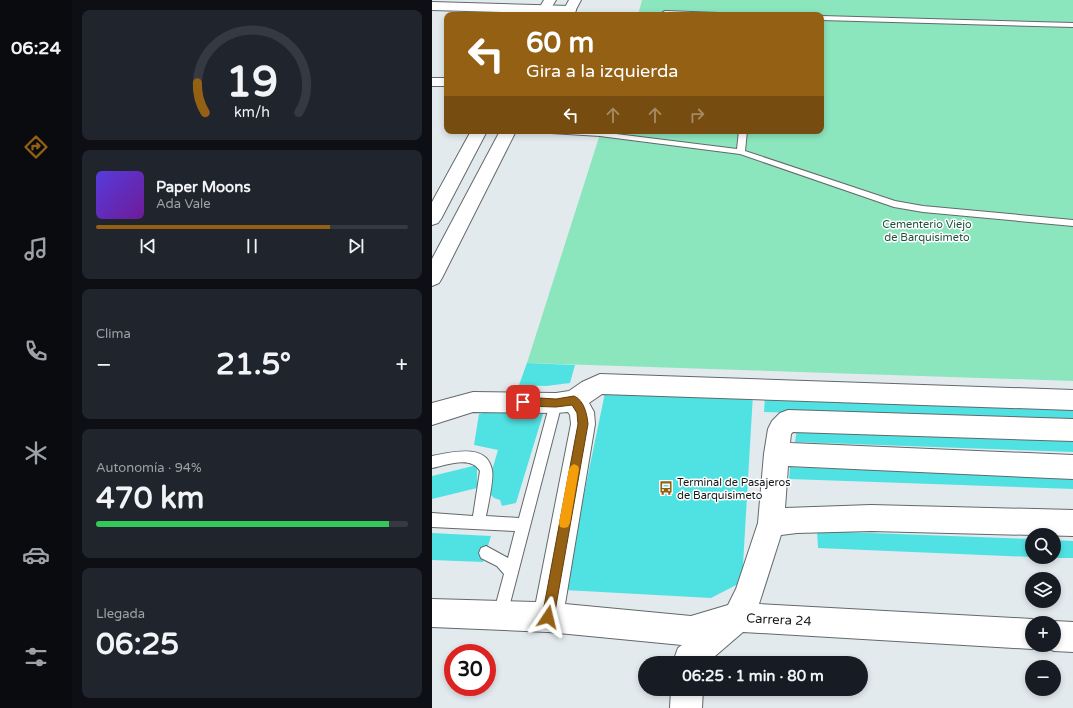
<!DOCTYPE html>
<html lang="es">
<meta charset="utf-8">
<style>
:root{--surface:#171b24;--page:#20242c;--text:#f1f3f6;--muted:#9ea1a6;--line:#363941;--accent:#946014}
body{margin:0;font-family:"Varela Round",sans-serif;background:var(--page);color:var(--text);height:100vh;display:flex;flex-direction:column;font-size:15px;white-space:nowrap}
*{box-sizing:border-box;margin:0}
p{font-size:13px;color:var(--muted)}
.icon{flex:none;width:22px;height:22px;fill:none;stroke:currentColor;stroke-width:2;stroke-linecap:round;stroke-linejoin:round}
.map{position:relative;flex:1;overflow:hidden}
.panel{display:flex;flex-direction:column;gap:10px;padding:10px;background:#0d0f14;width:360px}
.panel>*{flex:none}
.hud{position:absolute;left:12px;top:12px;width:380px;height:122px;border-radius:8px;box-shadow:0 2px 6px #0003;background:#946014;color:#fff;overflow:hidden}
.tools{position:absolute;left:593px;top:528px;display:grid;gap:8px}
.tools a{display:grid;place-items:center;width:36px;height:36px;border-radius:50%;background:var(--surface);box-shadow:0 2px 6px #0003;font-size:20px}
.speed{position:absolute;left:12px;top:644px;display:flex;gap:8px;font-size:20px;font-weight:700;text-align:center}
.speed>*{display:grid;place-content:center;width:52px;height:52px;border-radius:50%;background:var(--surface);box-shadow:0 2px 6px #0003;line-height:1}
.speed .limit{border:6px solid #d22;background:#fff;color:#111}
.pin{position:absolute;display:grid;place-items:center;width:34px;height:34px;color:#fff;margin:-17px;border-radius:8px;box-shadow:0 2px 6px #0006}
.me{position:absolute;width:44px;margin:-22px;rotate:10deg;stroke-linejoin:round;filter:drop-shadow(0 0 3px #0008)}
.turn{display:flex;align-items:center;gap:14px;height:84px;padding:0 16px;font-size:18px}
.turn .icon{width:52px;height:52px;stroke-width:2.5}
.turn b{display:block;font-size:28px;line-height:34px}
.lanes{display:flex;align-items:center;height:38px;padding:0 16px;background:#0003;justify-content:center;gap:20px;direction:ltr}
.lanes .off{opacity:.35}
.big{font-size:30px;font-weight:800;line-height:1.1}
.panel .widget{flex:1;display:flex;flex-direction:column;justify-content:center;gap:6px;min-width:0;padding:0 14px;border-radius:8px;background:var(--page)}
.panel .dial{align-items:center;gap:0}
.dial svg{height:104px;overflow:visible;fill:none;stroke:var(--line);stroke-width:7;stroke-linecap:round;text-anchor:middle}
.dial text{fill:var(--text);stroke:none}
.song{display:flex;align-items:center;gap:12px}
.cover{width:48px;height:48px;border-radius:6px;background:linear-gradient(135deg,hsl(250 70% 55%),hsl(280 70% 35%))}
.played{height:4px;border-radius:2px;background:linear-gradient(90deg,var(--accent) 75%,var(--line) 75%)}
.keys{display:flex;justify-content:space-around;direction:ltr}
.heat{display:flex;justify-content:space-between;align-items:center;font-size:22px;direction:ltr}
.charge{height:6px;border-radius:3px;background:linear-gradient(90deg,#34c759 94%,var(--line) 0)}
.trip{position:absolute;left:206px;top:656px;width:230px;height:40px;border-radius:20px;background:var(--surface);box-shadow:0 2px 6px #0003;font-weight:800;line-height:40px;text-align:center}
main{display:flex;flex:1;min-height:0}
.menu{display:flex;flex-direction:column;width:72px;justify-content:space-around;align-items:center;background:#090b0e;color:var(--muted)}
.menu .icon{width:28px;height:28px}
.menu .active{color:var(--accent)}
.menu b{font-size:18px;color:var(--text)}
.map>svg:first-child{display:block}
</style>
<main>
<nav class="menu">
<b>06:24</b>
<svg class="icon active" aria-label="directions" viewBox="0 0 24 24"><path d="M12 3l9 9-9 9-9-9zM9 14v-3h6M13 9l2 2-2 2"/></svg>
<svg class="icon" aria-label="music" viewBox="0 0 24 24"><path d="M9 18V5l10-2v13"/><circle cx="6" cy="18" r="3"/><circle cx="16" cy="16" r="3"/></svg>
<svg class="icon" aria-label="phone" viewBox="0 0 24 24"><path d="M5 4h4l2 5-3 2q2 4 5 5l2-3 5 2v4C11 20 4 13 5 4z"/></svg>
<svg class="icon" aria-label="climate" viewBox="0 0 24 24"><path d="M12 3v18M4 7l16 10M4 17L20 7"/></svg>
<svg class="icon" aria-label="car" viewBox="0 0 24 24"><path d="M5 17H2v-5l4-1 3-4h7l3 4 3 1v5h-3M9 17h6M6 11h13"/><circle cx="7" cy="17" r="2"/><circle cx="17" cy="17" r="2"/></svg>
<svg class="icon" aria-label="filters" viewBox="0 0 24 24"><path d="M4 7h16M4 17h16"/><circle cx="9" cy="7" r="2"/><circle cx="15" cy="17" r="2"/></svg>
</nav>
<section class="panel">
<div class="widget dial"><svg viewBox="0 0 100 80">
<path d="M14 69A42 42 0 1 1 86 69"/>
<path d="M14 69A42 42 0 0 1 8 46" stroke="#946014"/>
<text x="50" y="56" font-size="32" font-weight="700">19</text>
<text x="50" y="72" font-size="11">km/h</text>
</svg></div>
<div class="widget">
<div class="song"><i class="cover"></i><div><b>Paper Moons</b><p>Ada Vale</p></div></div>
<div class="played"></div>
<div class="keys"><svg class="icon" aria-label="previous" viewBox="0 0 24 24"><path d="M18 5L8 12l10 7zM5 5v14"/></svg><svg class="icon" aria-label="pause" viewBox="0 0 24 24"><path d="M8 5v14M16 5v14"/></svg><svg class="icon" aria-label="next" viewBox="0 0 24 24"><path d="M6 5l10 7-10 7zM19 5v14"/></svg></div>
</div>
<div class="widget"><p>Clima</p>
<div class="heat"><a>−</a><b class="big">21.5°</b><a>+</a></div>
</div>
<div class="widget"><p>Autonomía · 94%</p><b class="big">470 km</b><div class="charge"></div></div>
<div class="widget"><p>Llegada</p><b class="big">06:25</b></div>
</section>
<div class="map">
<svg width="641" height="708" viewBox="0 0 641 708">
<rect width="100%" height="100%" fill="#e3eaed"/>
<path fill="#8be6be" d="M 210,0 L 641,0 L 641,381 L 95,363 L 169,131 L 389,131 L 389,15 L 206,15 Z"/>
<path fill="#50e2e3" d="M 95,363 L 143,365 L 138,383 L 114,386 L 87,385 Z
M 174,388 L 321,394 L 310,582 L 279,598 L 132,590 Z
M 333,397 L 641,406 L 641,422 L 332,412 Z
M 112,411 L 84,503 L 70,506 L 68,500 L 62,498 L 54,490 L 66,450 L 42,445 L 47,414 L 57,412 Z
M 365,429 L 641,439 L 641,452 L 363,442 Z
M 45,465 L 45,488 L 0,499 L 0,476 Z
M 358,467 L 641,478 L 641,489 L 357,479 Z
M 385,531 L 600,539 L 600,557 L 386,548 Z
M 0,533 L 59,536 L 51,562 L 0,560 Z
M 622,540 L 641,541 L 641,558 L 622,558 Z"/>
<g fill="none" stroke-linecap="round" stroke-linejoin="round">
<defs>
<path id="service" d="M 233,11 L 287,13 L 290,15 L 231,14 L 231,12 Z
M 389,16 L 641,23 L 641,27 L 389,20 Z
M 115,131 L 168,132 L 305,149 L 307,131 L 315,131 L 313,151 L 463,201 L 491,206 L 641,220 L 641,226 L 491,212 L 462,207 L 308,154 L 168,136 L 119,133 Z
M 124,398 L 128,399 L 130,403 L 75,615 L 73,620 L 68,622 L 63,620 L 61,615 L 72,574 L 65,566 L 49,558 L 47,553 L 49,548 L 54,546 L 76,558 L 83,531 L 0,527 L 0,513 L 41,516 L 48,471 C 39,455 14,465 0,468 L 0,456 C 18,453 55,442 60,470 C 62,478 56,506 54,516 L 87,518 L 118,403 L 120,399 Z"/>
<path id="minor" d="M 0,2 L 138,6 L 143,7 L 144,10 L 143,13 L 138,14 L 0,10 Z
M 0,78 L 15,78 L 15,86 L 0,86 Z
M 168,374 L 641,390 L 641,410 L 170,394 L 157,403 L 162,412 L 163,424 L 133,604 L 259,616 L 296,605 L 304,589 L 326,523 L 332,454 L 336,429 L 340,421 L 348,413 L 356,410 L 641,419 L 641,441 L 361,432 L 359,434 L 358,443 L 641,455 L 641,479 L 356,466 L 353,508 L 439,505 L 641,510 L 641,536 L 439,531 L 365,533 L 349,535 L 327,604 L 600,619 L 609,623 L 600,623 L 600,645 L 609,645 L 600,649 L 311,632 L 275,663 L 244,663 L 242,659 L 246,648 L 250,645 L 116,632 L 0,627 L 0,599 L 104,602 L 139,424 L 138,415 L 136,412 L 124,413 L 41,412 L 0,425 L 0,403 L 41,392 L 124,393 L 137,391 L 150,382 Z
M 622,621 L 641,622 L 641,652 L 622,651 L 612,646 L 611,645 L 622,645 L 622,623 L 618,623 Z
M 239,689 L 271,689 L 270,708 L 238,708 Z"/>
<path id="tertiary" d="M 112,0 L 124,0 L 115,15 L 103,15 Z
M 137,0 L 149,0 L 141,15 L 129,15 Z
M 39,131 L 55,131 L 9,219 L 6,223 L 0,225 L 0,202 Z
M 68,131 L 84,131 L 10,278 L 7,283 L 0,286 L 0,259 Z"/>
</defs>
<use href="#service" stroke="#63696b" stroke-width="2"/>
<use href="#minor" stroke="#63696b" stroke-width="2"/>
<use href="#tertiary" stroke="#63696b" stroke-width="2"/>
<use href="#service" fill="#fff" fill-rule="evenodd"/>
<use href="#minor" fill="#fff" fill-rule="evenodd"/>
<use href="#tertiary" fill="#fff" fill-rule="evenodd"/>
</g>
<path fill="#946014" stroke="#603e0d" d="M 142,396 C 152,400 155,414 156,424 L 122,617 L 120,621 L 116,623 L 111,621 L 110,617 L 146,424 L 145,413 L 140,405 L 124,407 L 91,406 L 88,405 L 86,402 L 88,399 L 91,397 L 124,399 Z"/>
<path fill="#f59e0b" d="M 142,464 L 146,466 L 147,469 L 138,523 L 136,527 L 132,528 L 128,527 L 127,523 L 137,469 L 139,466 Z"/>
<defs>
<symbol id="bus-bare" viewBox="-9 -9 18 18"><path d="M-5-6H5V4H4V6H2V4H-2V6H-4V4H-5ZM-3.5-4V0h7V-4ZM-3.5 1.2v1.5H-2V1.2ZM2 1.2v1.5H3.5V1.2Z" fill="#946014" stroke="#fff" stroke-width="2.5" paint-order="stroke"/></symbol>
</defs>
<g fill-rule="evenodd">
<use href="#bus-bare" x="224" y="478" width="20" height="20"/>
</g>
<g text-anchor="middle" stroke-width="3" stroke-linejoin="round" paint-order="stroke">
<g font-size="11" fill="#21503d" stroke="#fff">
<text x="495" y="228">Cementerio Viejo<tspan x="495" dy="13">de Barquisimeto</tspan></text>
</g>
<g font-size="11" fill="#151718" stroke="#fff" text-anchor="start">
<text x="245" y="486">Terminal de Pasajeros<tspan x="245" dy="13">de Barquisimeto</tspan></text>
</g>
<g font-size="13" fill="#151718" stroke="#fff">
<text transform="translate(347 619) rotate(3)" y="5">Carrera 24</text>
</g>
</g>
</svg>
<div class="tools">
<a><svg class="icon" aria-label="search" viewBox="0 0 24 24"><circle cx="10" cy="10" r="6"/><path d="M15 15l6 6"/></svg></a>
<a><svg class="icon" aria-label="layers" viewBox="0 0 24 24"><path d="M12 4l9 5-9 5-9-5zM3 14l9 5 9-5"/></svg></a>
<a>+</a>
<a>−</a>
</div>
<div class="speed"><div class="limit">30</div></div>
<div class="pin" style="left:91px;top:402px;background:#d93025"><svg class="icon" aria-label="arrive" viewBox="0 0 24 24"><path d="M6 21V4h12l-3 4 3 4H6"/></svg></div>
<svg class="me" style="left:116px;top:617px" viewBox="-20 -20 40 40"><path d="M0-17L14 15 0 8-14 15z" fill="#946014" stroke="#fff" stroke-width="4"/></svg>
<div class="trip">06:25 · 1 min · 80 m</div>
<div class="hud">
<div class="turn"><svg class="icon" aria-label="left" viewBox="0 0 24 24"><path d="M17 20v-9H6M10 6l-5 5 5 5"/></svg><div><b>60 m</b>Gira a la izquierda</div></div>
<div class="lanes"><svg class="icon" aria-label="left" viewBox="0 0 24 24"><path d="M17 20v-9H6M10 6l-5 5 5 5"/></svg><svg class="icon off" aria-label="ahead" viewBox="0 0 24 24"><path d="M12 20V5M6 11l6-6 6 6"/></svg><svg class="icon off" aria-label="ahead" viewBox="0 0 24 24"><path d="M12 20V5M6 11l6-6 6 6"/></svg><svg class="icon off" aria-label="right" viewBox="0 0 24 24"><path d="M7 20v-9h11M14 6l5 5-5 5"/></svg></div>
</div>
</div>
</main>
